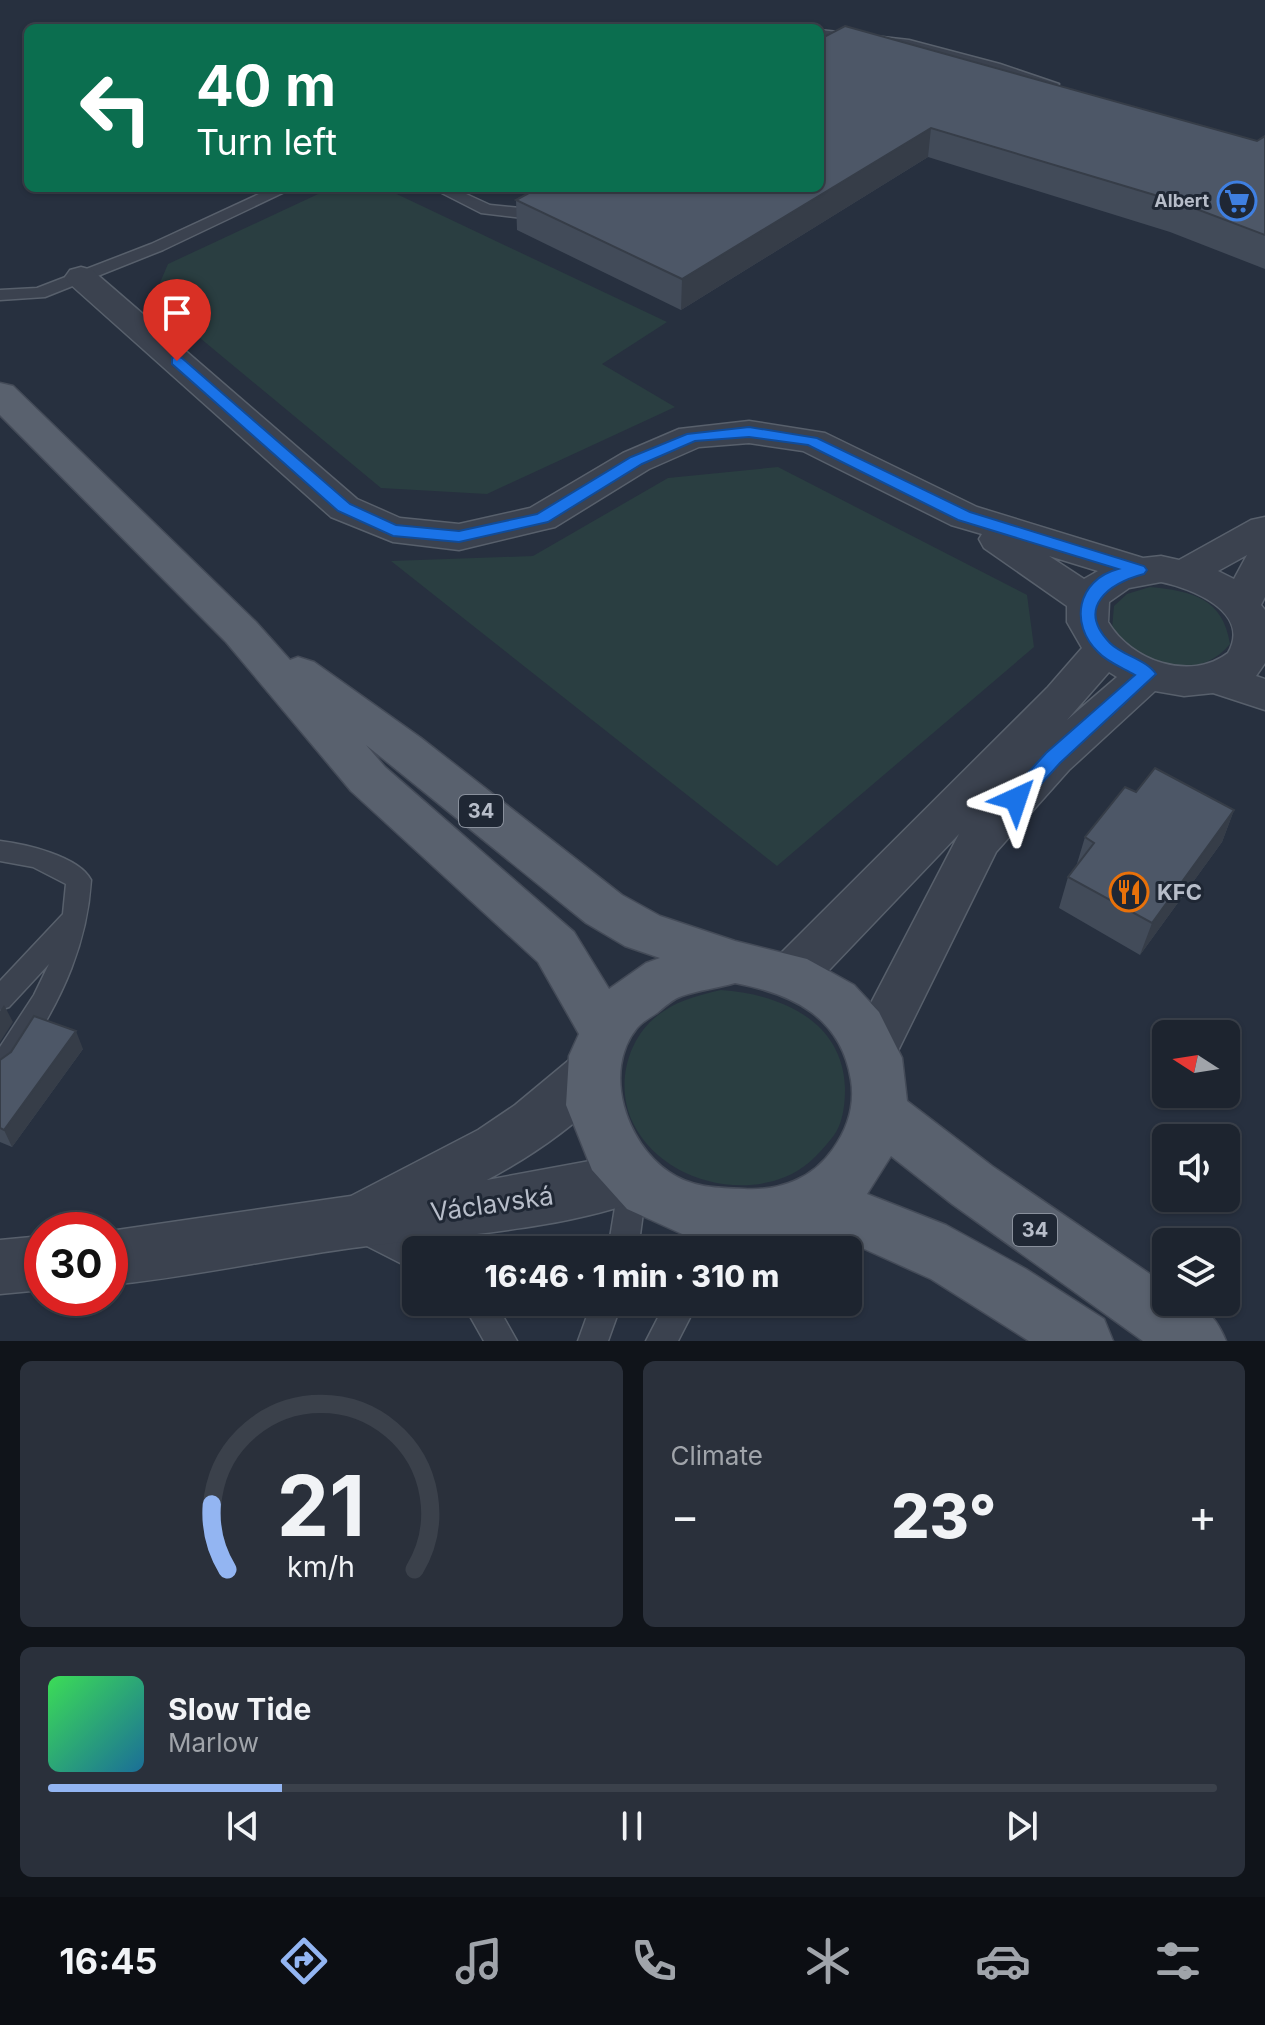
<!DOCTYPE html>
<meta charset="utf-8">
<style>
:root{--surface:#1d242f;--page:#2a303b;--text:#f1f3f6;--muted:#a0a4aa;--line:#3b414b;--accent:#93b5f2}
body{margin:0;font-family:Inter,sans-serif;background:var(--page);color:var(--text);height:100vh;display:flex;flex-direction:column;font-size:30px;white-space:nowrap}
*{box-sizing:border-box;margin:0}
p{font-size:26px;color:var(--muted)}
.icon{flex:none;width:44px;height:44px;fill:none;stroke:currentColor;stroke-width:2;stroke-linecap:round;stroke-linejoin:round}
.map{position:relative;height:1341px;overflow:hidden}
.details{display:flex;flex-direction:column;gap:20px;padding:20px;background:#10141a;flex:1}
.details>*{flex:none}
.banner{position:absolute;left:24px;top:24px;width:800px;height:168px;border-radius:12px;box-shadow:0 2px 6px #0004,0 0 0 2px var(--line);background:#0b6e4f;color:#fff;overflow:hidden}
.needle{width:52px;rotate:282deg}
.buttons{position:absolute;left:1152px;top:1020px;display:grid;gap:16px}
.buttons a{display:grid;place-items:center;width:88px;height:88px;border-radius:12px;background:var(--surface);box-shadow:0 2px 6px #0004,0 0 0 2px var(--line);font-size:40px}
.speed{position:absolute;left:24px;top:1212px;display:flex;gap:16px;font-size:40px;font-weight:700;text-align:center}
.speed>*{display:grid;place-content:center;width:104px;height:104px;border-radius:50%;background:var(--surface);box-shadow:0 2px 6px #0004,0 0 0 2px var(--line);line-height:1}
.speed .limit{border:12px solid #d22;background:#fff;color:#111}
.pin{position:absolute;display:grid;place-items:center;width:68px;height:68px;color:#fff;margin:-82px -34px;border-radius:50% 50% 50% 0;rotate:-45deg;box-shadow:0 0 8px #0007}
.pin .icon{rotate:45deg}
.me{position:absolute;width:88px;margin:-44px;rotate:42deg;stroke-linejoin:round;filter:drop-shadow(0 0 6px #0008)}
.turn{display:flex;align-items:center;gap:28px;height:168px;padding:0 40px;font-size:36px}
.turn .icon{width:104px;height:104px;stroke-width:2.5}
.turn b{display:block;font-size:56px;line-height:68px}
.big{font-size:60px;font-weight:800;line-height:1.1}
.details .card{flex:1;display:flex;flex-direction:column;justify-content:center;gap:12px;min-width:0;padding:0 28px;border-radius:12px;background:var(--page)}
.details .dial{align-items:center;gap:0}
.dial svg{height:208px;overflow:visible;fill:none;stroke:var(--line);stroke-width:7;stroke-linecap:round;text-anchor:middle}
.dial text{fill:var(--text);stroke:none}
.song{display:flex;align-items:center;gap:24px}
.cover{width:96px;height:96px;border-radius:12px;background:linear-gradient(135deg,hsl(130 70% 55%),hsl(200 70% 35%))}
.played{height:8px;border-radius:4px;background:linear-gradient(90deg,var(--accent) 20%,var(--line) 20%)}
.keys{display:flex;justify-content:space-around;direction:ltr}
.heat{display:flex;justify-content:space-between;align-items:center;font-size:44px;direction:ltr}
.details .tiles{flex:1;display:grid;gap:20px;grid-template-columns:1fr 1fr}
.card:last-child{grid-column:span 2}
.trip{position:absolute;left:402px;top:1236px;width:460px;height:80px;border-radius:12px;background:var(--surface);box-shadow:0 2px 6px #0004,0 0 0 2px var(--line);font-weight:800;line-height:80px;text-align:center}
.tab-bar{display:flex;height:128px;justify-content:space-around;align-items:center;background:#0c0e13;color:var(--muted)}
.tab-bar .icon{width:56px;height:56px}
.tab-bar .selected{color:var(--accent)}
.tab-bar b{font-size:36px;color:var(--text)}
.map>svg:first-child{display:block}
</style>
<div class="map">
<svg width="1265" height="1341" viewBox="0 0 1265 1341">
<rect width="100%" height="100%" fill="#27303f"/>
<path fill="#2a3e41" d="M 331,188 L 384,188 L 667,322 L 602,364 L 675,407 L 487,494 L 381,488 L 153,299 L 168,264 Z
M 778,467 L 1027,595 L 1034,647 L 777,866 L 391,561 L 533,556 L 668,478 Z
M 1150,587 C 1192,591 1223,598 1230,644 C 1195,685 1144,665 1112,630 L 1114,606 L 1127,594 Z
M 721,990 C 779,994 843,1020 845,1088 C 845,1105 843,1126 831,1139 C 818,1155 804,1170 785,1177 C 731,1199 659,1176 633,1123 C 614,1085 628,1033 664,1011 C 682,999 700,995 721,990 Z"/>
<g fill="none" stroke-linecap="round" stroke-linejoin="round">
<defs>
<path id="lane" d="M 820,30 L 909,40 L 1000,64 L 1059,84 L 1052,88 L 909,49 L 820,38 Z
M 272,188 L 293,188 L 163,250 L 45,297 L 0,300 L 0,290 L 37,288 L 151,244 Z
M 432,188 L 453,188 L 490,205 L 520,208 L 557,188 L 577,188 L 523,218 L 481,213 Z
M 0,841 C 25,844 79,856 91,880 C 87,944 63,996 29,1049 C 21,1062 14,1076 0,1081 L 0,1047 L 34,995 L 49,964 L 9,1007 L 0,1010 L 0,981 L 63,914 L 66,884 L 33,867 L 0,861 Z
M 633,1170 L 643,1174 L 647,1183 L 638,1250 L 608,1250 L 619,1183 L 623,1174 Z
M 736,1206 L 746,1210 L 751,1220 L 734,1250 L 702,1250 L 726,1210 Z
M 365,1216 L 427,1247 L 428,1250 L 416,1250 L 416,1271 L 355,1240 L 350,1230 L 355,1220 Z
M 462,1302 L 495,1302 L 517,1341 L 484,1341 Z
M 592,1302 L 622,1302 L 608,1341 L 578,1341 Z
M 666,1302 L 698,1302 L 678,1341 L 646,1341 Z"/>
<path id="street" d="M 81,267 L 92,270 L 357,499 L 400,518 L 459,524 L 530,508 L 623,453 L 679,429 L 749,421 L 825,433 L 977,507 L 1143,558 L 1161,556 L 1179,560 L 1251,520 L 1265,517 L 1265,597 L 1261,605 L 1265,610 L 1265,663 L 1256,676 L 1265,679 L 1265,710 L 1213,693 L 1184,696 L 1155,691 L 1069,770 L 996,852 L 890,1067 L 872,1073 L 854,1067 L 846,1051 L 959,834 L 811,989 L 793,995 L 775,989 L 768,974 L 775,959 L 1048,687 L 1082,648 L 1067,622 L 1067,606 L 984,548 L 979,539 L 982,534 L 951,525 L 803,451 L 749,443 L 699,447 L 649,469 L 555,527 L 542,530 L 459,550 L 393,542 L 331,517 L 70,284 L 65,277 L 70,270 ZM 1247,555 L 1234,579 L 1218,571 ZM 1049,556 L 1098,571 L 1084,579 ZM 1161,582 C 1191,588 1252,612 1228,653 C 1190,682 1131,661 1108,622 L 1109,602 L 1129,588 ZM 1109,672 L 1117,677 L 1067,720 Z
M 592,1049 L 610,1056 L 618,1072 C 598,1114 528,1158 487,1180 L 633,1153 L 652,1160 L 660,1178 L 652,1196 C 558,1232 451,1235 352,1248 C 271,1259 191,1277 110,1285 L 110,1231 L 351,1196 L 478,1130 L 515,1105 L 574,1056 Z
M 42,1236 L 42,1290 L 0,1294 L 0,1240 Z"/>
<path id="primary" d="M 0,383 L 13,386 L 256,622 L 290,660 L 298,657 L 314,662 L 421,738 L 622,895 L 660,916 L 735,941 L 807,959 L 854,985 L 879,1012 L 902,1058 L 907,1101 L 992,1166 L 1166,1285 L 1166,1302 C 1200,1302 1213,1310 1226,1341 L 1143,1341 L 952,1204 L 891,1156 L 867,1194 L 946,1225 L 1026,1269 L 1104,1319 L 1113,1341 L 1029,1341 L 931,1279 L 860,1247 L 803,1235 L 767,1245 L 700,1242 L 627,1209 L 592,1170 L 566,1105 L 569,1056 L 579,1034 L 538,962 L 351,791 L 226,642 L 0,415 ZM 366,745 L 586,923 L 625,946 L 660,958 L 646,963 L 609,989 L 574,932 L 385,767 ZM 735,983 C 793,994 841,1017 851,1080 C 855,1105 848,1128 833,1149 C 812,1179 780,1191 744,1189 C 718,1188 692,1188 669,1172 C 626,1143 602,1071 637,1028 C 642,1022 651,1017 657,1013 C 664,1007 673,999 682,996 C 699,990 718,988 735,983 Z"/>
</defs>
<use href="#lane" stroke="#58606c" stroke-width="3"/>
<use href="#street" stroke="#58606c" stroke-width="3"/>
<use href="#primary" stroke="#444b58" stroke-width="3"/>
<use href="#lane" fill="#3b424f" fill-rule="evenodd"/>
<use href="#street" fill="#3b424f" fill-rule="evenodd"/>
<use href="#primary" fill="#59616e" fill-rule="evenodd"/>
</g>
<path fill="#424b59" d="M 820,39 L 1257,141 L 1265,136 L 1265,269 L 1170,232 L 928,157 L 681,310 L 517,230 L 516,200 Z
M 1136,792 L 1234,810 L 1222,842 L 1140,955 L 1059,908 L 1068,877 L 1076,867 L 1085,837 Z
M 83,1049 L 12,1147 L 0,1142 L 0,1060 Z"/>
<path fill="#363d48" d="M 931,128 L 928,157 L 681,310 L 682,279 Z
M 1234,810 L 1222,842 L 1140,955 L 1152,923 Z
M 4,1005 L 13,1022 L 0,1042 L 0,1011 Z
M 76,1031 L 83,1049 L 12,1147 L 4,1130 Z"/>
<path fill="#4d5767" stroke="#363d48" stroke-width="2" d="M 845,26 L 1257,141 L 1265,136 L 1265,235 L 1178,202 L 931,128 L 682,279 L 516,200 L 538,188 L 820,188 L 820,39 Z
M 1155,768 L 1234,810 L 1152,923 L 1068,877 L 1094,843 L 1085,837 L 1125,787 L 1136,792 Z
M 34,1016 L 76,1031 L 4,1130 L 0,1128 L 0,1060 L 11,1052 Z"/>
<path fill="#1a73e8" stroke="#114b97" stroke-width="2" d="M 177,356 L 182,358 L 350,504 L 396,525 L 459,531 L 537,514 L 631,457 L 687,434 L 749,427 L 817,438 L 970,512 L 1144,566 L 1147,570 L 1144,574 C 1110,583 1075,607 1110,643 C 1123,656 1146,659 1156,674 L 1060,763 L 1023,804 L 1009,804 L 1006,799 L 1009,794 L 1046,753 L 1135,675 C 1123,668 1107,662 1098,652 C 1069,624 1077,580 1118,569 L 958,520 L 808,445 L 749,437 L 695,441 L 642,464 L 548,522 L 459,542 L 393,536 L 338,511 L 172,364 L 172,358 Z"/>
<defs>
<symbol id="supermarket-ring" viewBox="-11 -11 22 22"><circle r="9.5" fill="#1f2734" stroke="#3f7fe0" stroke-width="1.5"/><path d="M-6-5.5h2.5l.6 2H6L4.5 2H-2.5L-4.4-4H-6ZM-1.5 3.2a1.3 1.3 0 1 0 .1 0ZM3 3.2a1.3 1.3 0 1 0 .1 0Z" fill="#3f7fe0"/></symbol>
<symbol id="restaurant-ring" viewBox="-11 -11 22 22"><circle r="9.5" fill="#1f2734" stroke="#e8710a" stroke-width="1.5"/><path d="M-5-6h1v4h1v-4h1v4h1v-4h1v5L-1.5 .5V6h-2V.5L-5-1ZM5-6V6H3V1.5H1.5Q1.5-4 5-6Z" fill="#e8710a"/></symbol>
</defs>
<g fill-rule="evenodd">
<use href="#supermarket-ring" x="1215" y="179" width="44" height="44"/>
<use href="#restaurant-ring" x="1107" y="870" width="44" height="44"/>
</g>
<g text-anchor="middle" stroke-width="6" stroke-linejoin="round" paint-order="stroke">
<g font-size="18" font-weight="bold" fill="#b7bdc9" stroke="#1f2734" text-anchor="end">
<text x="1209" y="207">Albert</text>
</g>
<g fill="#1f2734" stroke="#89909c" stroke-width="2">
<rect x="459" y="795" width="44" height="32" rx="6"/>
<rect x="1013" y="1214" width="44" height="32" rx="6"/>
</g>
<g font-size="20" font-weight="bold" fill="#b7bdc9">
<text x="481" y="818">34</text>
<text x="1035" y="1237">34</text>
</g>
<g font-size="22" font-weight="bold" fill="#b7bdc9" stroke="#1f2734" text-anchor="start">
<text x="1157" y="900">KFC</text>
</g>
<g font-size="26" fill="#b7bdc9" stroke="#1f2734">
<text transform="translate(492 1204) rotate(-8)" y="9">Václavská</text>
</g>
</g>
</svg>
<div class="buttons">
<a><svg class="needle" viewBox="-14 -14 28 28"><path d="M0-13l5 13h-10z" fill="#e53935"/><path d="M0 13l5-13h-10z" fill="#a0a4aa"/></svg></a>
<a><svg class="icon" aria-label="sound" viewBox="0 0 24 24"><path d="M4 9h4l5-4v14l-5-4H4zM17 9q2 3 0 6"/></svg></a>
<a><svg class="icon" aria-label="layers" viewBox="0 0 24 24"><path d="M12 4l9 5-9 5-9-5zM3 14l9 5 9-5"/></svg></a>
</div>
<div class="speed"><div class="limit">30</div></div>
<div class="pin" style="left:177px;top:361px;background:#d93025"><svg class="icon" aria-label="arrive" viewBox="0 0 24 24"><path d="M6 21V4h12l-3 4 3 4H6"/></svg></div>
<svg class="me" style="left:1016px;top:799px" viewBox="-20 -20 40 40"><path d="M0-17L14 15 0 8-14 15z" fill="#1a73e8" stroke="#fff" stroke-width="4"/></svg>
<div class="trip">16:46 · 1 min · 310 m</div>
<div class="banner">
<div class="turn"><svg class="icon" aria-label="left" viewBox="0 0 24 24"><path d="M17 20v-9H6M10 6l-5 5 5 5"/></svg><div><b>40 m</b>Turn left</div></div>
</div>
</div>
<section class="details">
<div class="tiles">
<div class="card dial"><svg viewBox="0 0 100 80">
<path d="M14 69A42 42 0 1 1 86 69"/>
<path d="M14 69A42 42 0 0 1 8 44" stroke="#93b5f2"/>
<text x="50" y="56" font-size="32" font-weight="700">21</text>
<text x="50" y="72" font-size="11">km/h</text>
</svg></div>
<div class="card"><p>Climate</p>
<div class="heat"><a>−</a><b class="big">23°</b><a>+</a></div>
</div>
<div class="card">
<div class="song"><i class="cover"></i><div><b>Slow Tide</b><p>Marlow</p></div></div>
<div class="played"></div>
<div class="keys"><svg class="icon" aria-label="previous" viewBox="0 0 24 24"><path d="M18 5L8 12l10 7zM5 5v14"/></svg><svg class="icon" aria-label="pause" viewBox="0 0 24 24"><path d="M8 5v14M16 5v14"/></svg><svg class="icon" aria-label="next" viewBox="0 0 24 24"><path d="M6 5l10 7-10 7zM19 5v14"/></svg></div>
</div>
</div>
</section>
<nav class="tab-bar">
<b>16:45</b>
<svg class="icon selected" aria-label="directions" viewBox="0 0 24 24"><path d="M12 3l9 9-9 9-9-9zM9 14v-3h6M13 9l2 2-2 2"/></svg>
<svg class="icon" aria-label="music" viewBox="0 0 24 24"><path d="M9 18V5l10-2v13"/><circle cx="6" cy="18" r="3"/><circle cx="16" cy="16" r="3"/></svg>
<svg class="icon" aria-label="phone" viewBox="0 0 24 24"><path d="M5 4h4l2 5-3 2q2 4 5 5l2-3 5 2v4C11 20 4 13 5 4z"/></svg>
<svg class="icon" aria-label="climate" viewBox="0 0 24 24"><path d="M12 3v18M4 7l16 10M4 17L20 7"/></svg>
<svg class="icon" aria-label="car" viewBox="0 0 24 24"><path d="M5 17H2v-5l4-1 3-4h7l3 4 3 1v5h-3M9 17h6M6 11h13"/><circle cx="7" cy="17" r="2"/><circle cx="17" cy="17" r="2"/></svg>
<svg class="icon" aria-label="filters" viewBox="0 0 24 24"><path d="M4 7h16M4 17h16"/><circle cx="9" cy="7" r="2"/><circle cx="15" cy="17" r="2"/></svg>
</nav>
